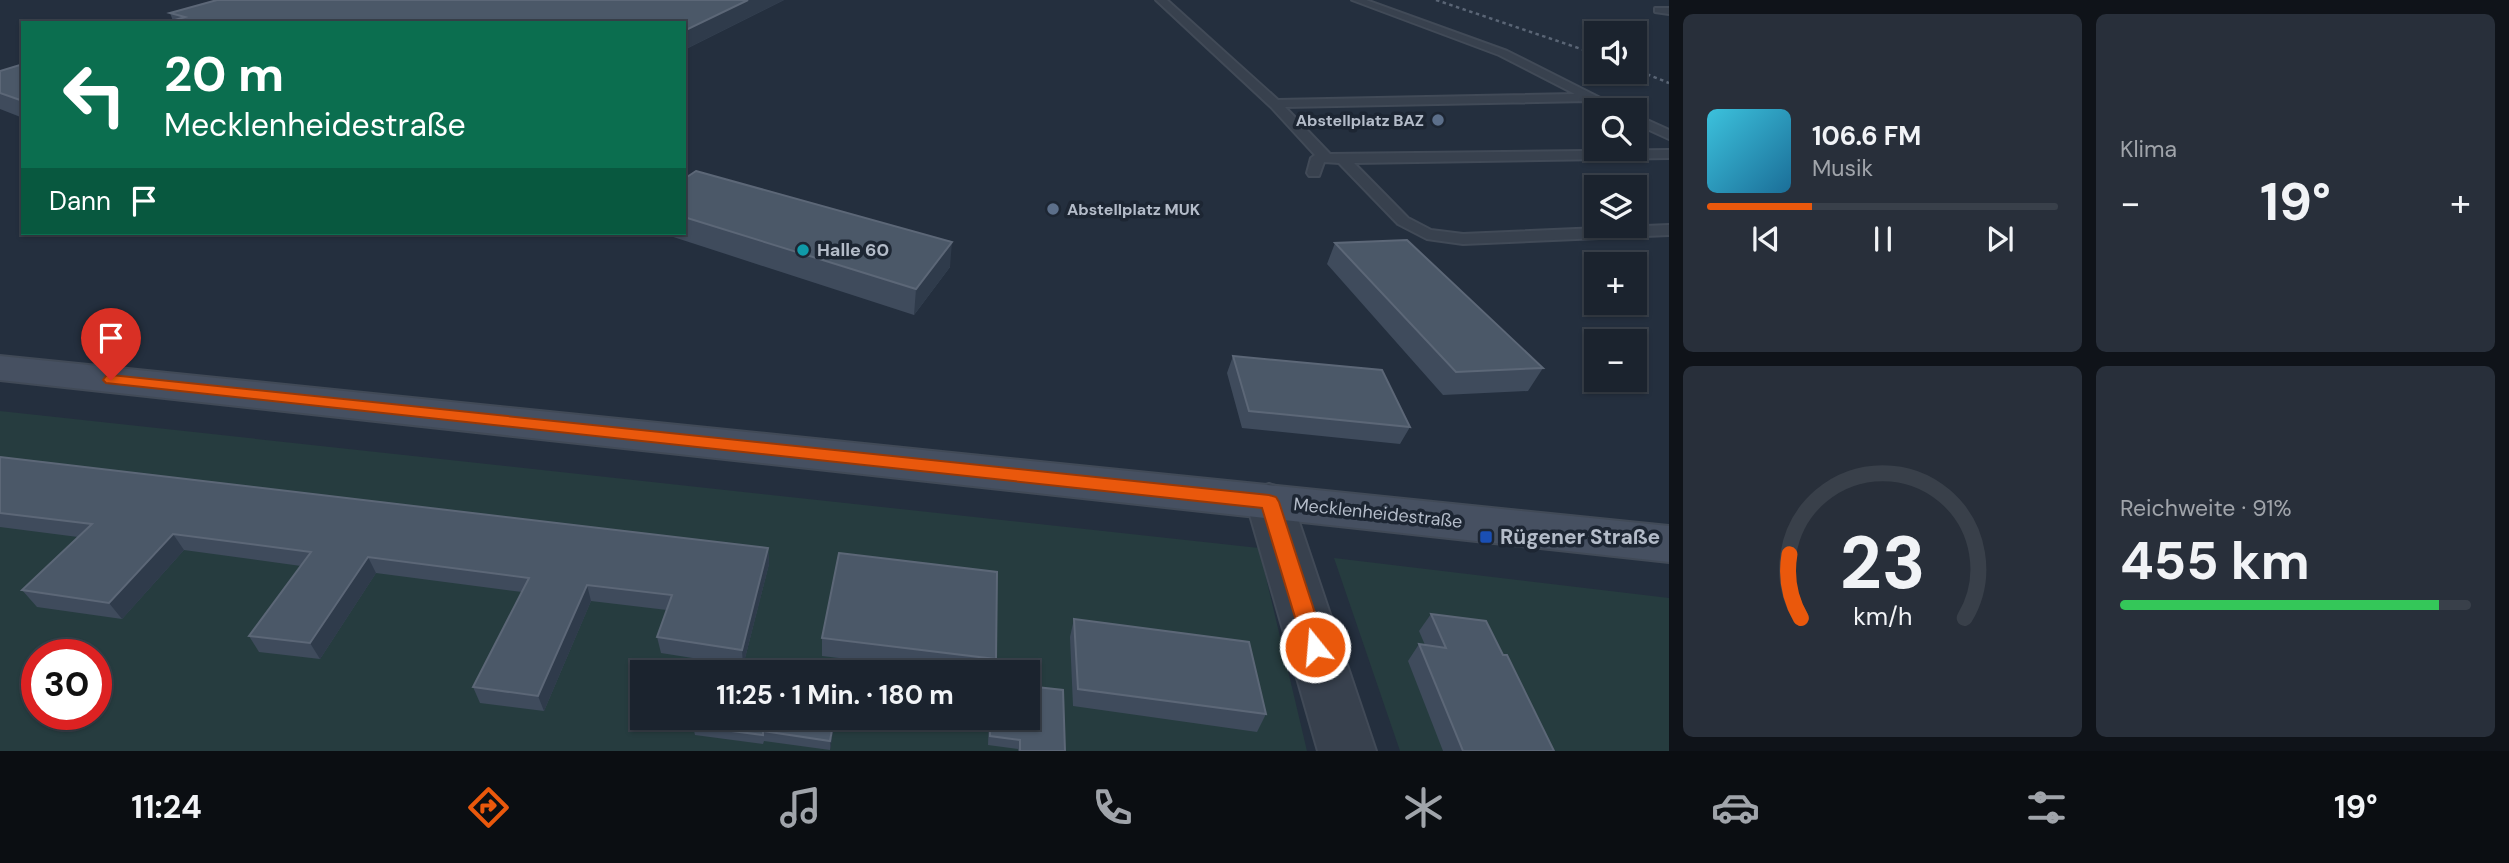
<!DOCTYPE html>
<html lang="de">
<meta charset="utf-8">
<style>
:root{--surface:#1b232e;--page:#282f3a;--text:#f1f3f6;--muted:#a0a4aa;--line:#39404a;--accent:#ea580c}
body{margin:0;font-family:"DM Sans",sans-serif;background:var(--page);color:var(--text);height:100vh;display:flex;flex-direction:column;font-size:26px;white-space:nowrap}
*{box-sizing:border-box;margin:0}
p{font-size:23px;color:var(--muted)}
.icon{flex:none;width:38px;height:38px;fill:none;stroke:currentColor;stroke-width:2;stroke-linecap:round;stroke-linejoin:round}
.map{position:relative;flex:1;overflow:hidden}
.details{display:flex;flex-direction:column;gap:14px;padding:14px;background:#0f1319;width:840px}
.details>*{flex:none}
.guide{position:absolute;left:21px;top:21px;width:665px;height:214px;border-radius:0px;box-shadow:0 2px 5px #0004,0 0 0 2px var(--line);background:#0b6e4f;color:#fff;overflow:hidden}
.fabs{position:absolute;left:1584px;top:21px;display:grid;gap:14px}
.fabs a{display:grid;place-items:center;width:63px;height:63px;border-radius:0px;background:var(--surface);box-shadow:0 2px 5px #0004,0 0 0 2px var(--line);font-size:35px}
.speed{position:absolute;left:21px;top:639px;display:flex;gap:14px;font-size:35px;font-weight:700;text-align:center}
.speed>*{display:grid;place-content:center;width:91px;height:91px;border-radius:50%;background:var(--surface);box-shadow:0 2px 5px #0004,0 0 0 2px var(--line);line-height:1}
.speed .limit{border:10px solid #d22;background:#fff;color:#111}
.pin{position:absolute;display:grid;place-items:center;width:60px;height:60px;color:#fff;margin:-72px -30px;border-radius:50% 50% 50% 0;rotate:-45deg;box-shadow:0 0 7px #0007}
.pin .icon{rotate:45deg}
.me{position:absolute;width:77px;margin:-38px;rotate:343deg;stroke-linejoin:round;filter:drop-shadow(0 0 5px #0008)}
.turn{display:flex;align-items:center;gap:24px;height:147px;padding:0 28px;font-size:32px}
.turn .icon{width:91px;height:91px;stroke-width:2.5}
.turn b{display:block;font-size:49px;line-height:60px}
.then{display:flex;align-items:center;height:66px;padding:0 28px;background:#0003;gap:14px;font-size:26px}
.big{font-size:52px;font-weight:700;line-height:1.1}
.details .card{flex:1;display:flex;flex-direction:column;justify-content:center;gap:10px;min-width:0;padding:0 24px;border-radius:10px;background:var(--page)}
.details .dial{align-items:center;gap:0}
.dial svg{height:182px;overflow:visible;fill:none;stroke:var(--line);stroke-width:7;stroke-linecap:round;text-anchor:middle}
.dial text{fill:var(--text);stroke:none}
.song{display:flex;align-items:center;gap:21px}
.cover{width:84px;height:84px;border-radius:10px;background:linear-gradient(135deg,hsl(190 70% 55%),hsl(200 70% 35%))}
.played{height:7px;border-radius:4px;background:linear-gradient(90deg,var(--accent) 30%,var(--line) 30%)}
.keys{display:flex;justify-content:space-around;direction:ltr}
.heat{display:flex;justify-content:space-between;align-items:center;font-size:38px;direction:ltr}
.charge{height:10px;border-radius:5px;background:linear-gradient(90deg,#34c759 91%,var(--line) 0)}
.details .tiles{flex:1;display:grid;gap:14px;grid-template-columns:repeat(2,1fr)}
.trip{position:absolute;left:630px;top:660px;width:410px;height:70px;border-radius:0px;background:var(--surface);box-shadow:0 2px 5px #0004,0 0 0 2px var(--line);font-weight:700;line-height:70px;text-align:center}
.menu{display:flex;height:112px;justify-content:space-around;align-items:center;background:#0b0e12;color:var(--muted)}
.menu .icon{width:49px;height:49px}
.menu .current{color:var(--accent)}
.menu b{font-size:32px;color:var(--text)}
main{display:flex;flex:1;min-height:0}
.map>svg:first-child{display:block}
</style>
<main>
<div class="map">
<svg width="1669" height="751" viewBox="0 0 1669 751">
<rect width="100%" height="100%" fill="#242f3e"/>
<path fill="#263c3f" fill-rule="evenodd" d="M 0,411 L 1259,548 L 1307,751 L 0,751 ZM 37,654 L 96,654 L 96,714 L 37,714 ZM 642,672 L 1027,672 L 1027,718 L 642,718 Z
M 1334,558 L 1669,598 L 1669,751 L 1400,751 Z"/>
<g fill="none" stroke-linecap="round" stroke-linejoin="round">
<defs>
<path id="service" d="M 1156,0 L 1167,0 L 1278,100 L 1575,94 L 1499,55 L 1352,0 L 1366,0 L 1507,51 L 1624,110 L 1609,110 L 1588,101 L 1285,107 L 1330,154 L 1669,150 L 1669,158 L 1354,163 L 1408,218 L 1431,230 L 1463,234 L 1669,225 L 1669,235 L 1463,244 L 1427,239 L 1398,224 L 1339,163 L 1324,162 L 1319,176 L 1309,176 L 1307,173 L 1311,158 L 1315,155 L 1271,107 Z
M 1655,8 L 1669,8 L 1669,14 L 1655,12 Z
M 1634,114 L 1669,130 L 1669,139 L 1634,123 Z"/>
<path id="minor" d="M 1269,484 L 1285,489 L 1292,501 L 1376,751 L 1318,751 L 1246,501 L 1253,489 Z"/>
<path id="secondary" d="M 0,356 L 1669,526 L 1669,562 L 0,380 Z"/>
</defs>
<use href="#service" stroke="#414a57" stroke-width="4"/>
<use href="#minor" stroke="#414a57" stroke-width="4"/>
<use href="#secondary" stroke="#414a57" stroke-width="4"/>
<use href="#service" fill="#38414e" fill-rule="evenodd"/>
<use href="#minor" fill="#38414e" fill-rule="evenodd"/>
<use href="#secondary" fill="#465061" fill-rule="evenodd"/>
<path stroke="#5a6575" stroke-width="2.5" stroke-dasharray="3.5 3.5" stroke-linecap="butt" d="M 1436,0 L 1596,54
M 1634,69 L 1669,83"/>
</g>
<path fill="#3f4b5c" d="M 784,0 L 684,50 L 684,23 L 173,21 L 170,13 Z
M 23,64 L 23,118 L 0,109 L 0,71 Z
M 684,179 L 950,267 L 914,315 L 661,233 L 684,233 Z
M 1335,243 L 1543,368 L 1528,391 L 1443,395 L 1327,264 Z
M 1233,356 L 1410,427 L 1400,444 L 1242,428 L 1227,373 Z
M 0,457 L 768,548 L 769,564 L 743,666 L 661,653 L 657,637 L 667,610 L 591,601 L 544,711 L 480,703 L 473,687 L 522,592 L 376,573 L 320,659 L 259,652 L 249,636 L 301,566 L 184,550 L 122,619 L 37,607 L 22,590 L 78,537 L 0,527 Z
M 1431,614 L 1554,751 L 1443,751 L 1408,661 L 1419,644 L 1425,645 L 1419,631 Z
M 1074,619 L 1266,714 L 1257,732 L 1073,706 L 1070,637 Z
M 822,638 L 996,659 L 993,672 L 957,672 L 822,656 Z
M 696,718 L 835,718 L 830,750 L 764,741 L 763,744 L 695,735 L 693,726 Z
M 989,718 L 1027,718 L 1065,751 L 1018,751 L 1018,749 L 988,745 Z"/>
<path fill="#2f3b4b" d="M 748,0 L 784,0 L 684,50 L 684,31 Z
M 952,242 L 950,267 L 914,315 L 916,289 Z
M 173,534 L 184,550 L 122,619 L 109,603 Z
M 768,548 L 769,564 L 743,666 L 742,650 Z
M 368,557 L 376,573 L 320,659 L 310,643 Z
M 587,585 L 591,601 L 544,711 L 538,696 Z
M 834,718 L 835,718 L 830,750 L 830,741 Z"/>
<path fill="#4b5868" stroke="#5c6777" stroke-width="2" d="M 217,0 L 748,0 L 684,31 L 684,23 L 165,23 L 185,17 L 170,13 Z
M 23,64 L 23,101 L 0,93 L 0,71 Z
M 696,171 L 952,242 L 916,289 L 684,217 L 684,179 Z
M 1407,240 L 1543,368 L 1456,372 L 1335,243 Z
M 1233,356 L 1382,370 L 1410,427 L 1249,411 Z
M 0,457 L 768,548 L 742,650 L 657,637 L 672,595 L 587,585 L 538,696 L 473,687 L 529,578 L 368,557 L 310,643 L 249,636 L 311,552 L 173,534 L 109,603 L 22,590 L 92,524 L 0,513 Z
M 839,553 L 997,572 L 996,659 L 822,638 Z
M 1431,614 L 1486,621 L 1503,655 L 1507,655 L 1554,751 L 1463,751 L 1419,644 L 1446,648 Z
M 1074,619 L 1249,642 L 1266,714 L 1078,689 Z
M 709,670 L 728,672 L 709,672 Z
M 1027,686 L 1063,690 L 1065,751 L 1020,751 L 1020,740 L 990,736 L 990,718 L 1027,718 Z
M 696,718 L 834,718 L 830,741 L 763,731 L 763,735 L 693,726 Z"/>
<path fill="#ea580c" stroke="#983908" stroke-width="2" d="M 111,375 L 1269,495 L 1276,497 L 1279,502 L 1326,647 L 1322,654 L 1315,656 L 1307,654 L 1304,647 L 1262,508 L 106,383 L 103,380 L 106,376 Z"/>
<g fill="#5c6f8a" stroke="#1d2633" stroke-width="2.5">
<circle cx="1438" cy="120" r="7"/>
<circle cx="1053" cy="209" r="7"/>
</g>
<circle fill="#0f9aa8" stroke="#1d2633" stroke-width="2.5" cx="803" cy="250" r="7"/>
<rect fill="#1a4fb4" stroke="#1d2633" stroke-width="2.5" x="1479" y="530" width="14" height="14" rx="3.5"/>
<g text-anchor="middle" stroke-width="7" stroke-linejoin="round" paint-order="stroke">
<g font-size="16" font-weight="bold" fill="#b4bcc9" stroke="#1d2633" text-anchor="end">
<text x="1424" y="126">Abstellplatz BAZ</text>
<text x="1067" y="215" text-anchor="start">Abstellplatz MUK</text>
</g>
<g font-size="18" font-weight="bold" fill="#b4bcc9" stroke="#1d2633" text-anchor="start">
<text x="817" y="256">Halle 60</text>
</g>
<g font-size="18" fill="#b4bcc9" stroke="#1d2633">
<text transform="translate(1378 513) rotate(6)" y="6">Mecklenheidestraße</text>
</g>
<g font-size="21" font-weight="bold" fill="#b4bcc9" stroke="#1d2633" text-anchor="start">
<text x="1500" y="544">Rügener Straße</text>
</g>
</g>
</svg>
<div class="fabs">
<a><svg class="icon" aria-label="sound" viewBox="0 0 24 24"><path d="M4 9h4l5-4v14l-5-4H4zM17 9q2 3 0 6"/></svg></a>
<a><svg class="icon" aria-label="search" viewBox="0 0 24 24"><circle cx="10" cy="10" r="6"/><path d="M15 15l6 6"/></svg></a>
<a><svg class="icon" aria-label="layers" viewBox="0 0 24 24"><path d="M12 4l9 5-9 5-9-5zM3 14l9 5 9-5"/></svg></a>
<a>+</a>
<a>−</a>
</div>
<div class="speed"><div class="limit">30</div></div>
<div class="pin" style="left:111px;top:380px;background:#d93025"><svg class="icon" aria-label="arrive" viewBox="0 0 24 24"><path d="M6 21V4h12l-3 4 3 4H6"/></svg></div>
<svg class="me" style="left:1315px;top:647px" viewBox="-20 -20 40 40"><circle r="17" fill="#ea580c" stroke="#fff" stroke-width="3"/><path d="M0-11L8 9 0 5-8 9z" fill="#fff"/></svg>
<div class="trip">11:25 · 1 Min. · 180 m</div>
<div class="guide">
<div class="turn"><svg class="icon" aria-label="left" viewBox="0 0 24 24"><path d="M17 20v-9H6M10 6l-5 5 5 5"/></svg><div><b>20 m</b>Mecklenheidestraße</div></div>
<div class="then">Dann<svg class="icon" aria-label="arrive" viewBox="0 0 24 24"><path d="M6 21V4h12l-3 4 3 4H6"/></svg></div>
</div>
</div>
<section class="details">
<div class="tiles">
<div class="card">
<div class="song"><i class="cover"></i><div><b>106.6 FM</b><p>Musik</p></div></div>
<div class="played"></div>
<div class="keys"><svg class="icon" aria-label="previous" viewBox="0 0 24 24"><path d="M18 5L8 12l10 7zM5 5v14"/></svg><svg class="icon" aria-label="pause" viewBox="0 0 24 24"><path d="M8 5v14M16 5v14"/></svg><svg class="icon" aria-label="next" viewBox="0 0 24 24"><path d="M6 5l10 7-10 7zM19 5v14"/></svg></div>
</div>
<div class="card"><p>Klima</p>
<div class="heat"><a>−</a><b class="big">19°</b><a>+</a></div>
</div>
<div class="card dial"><svg viewBox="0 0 100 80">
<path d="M14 69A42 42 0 1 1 86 69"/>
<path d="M14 69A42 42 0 0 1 9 41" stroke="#ea580c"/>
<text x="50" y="56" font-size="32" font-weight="700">23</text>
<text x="50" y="72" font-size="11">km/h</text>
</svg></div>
<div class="card"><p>Reichweite · 91%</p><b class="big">455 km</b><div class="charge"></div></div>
</div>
</section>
</main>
<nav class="menu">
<b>11:24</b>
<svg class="icon current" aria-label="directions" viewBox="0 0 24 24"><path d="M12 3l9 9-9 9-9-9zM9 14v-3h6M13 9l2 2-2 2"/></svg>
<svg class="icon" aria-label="music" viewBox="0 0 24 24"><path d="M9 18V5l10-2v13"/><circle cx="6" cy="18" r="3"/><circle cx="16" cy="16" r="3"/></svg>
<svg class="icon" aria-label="phone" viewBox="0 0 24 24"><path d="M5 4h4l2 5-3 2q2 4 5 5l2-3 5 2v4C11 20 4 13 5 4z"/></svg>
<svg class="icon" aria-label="climate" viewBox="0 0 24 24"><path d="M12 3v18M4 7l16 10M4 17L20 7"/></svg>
<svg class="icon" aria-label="car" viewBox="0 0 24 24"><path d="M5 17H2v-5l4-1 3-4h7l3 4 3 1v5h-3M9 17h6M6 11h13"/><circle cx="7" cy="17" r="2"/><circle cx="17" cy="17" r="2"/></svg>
<svg class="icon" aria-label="filters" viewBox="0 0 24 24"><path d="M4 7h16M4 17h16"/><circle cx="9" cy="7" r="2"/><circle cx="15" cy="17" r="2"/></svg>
<b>19°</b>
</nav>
